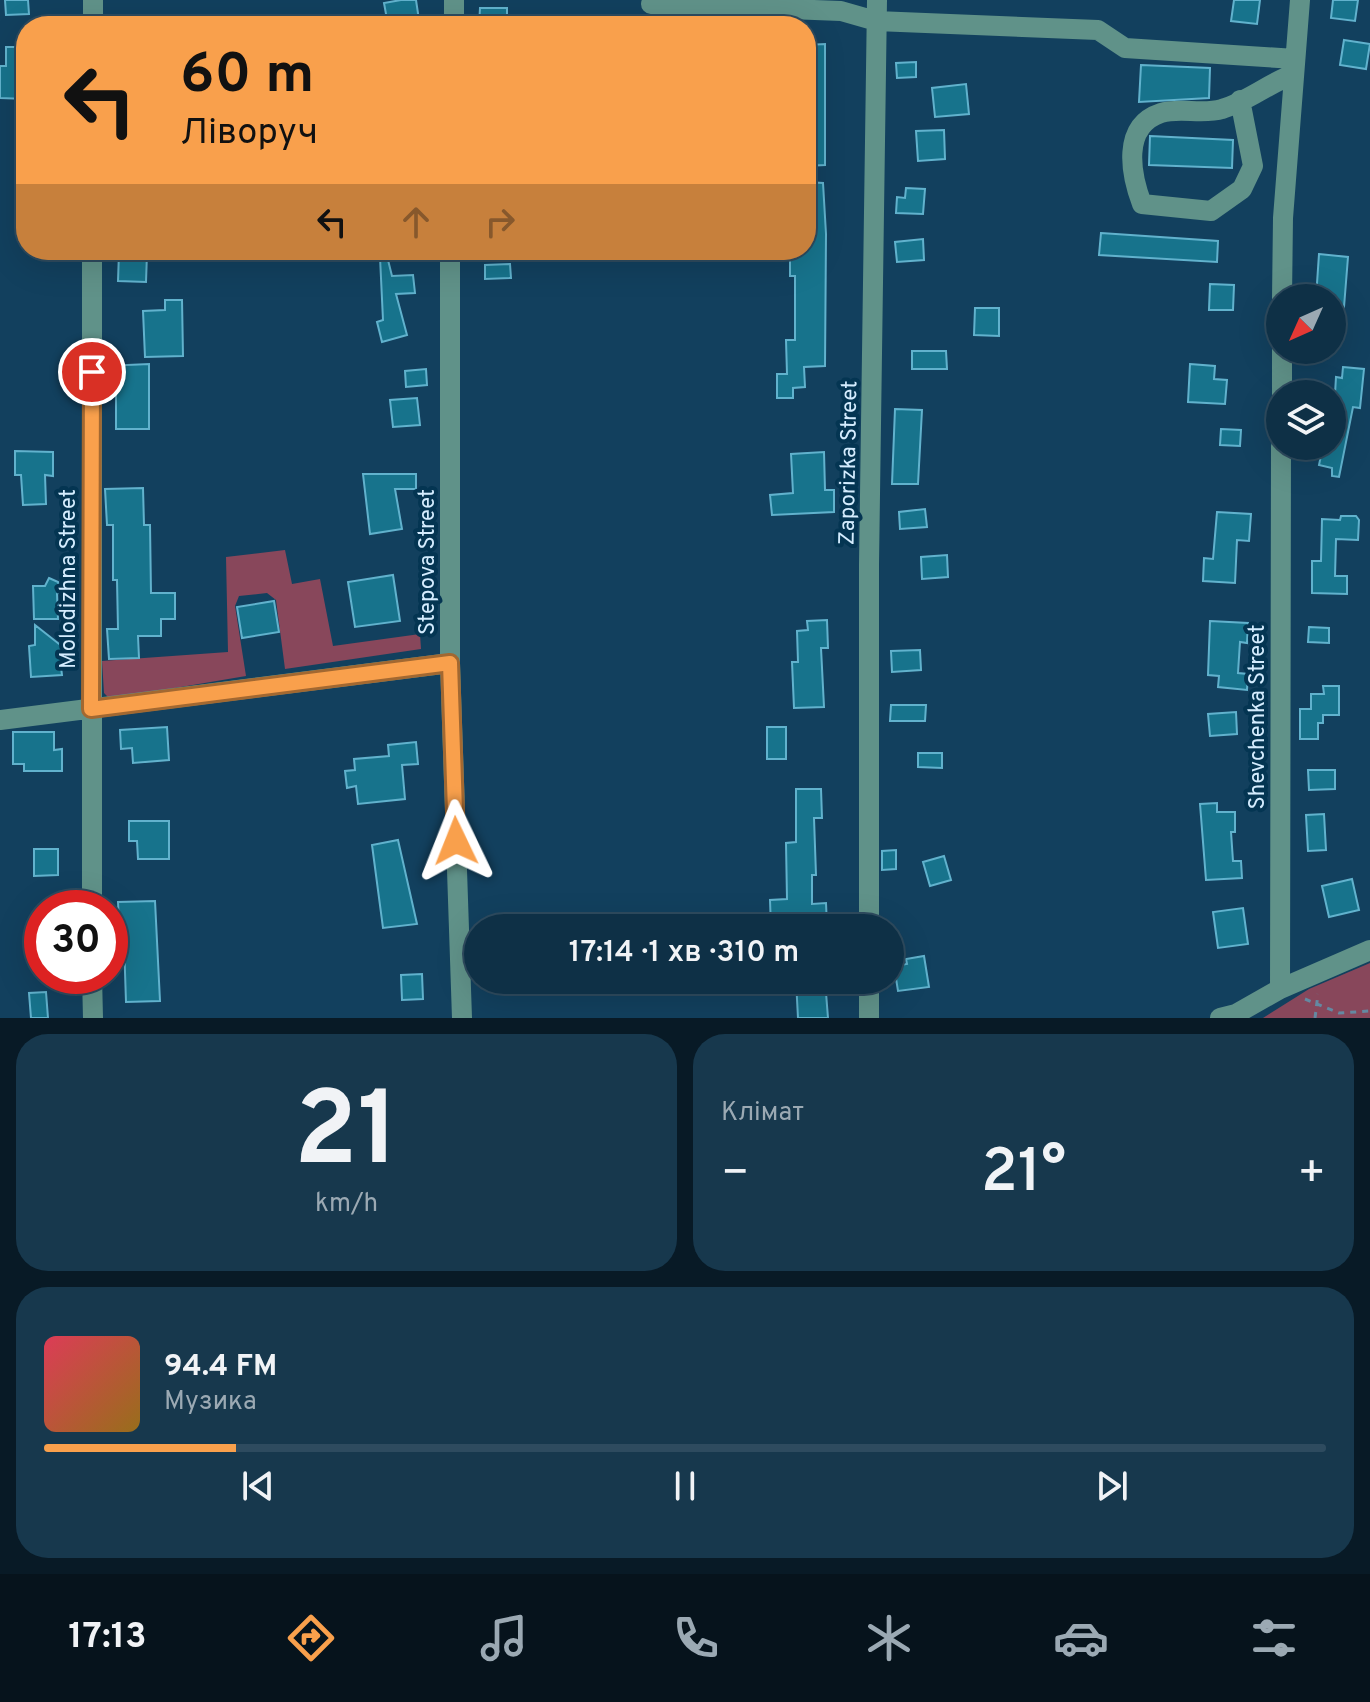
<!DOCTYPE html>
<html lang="uk">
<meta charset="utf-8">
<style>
:root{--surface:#0e3046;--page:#17384d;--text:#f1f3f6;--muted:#9ba9b3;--line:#2e4b5f;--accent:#f9a04c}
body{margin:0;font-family:Overpass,sans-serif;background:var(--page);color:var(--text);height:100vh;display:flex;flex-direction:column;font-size:30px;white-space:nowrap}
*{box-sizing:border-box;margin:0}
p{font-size:26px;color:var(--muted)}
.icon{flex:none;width:44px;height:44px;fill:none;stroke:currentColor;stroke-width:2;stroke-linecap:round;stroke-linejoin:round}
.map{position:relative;height:1018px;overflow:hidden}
.side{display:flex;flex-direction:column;gap:16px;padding:16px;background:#081a26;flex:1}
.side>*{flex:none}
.banner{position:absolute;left:16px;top:16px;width:800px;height:244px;border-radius:32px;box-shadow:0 8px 32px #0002,0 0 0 2px var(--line);background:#f9a04c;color:#111;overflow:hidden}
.needle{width:52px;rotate:225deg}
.controls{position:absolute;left:1266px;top:284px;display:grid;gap:16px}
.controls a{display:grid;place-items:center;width:80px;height:80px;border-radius:50%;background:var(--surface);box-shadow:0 8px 32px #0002,0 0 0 2px var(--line);font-size:40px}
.speed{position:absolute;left:24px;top:890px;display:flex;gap:16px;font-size:40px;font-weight:700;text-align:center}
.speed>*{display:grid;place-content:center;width:104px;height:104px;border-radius:50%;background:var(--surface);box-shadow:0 8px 32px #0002,0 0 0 2px var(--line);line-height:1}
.speed .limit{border:12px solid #d22;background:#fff;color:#111}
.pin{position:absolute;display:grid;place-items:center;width:68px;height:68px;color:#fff;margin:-34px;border:4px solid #fff;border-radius:50%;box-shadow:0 2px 8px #0007}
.me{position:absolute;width:88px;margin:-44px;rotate:358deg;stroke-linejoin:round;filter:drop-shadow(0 0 6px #0008)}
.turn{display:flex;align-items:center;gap:28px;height:168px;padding:0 32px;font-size:36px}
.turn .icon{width:104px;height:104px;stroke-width:2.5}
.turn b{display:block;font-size:56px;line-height:68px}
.lanes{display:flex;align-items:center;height:76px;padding:0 32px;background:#0003;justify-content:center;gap:40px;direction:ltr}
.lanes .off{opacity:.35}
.big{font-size:60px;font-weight:600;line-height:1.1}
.side .tile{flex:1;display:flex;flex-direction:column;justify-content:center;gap:12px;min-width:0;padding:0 28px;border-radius:32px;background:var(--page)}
.side .dial{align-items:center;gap:0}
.dial b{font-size:104px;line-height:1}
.song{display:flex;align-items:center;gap:24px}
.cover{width:96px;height:96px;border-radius:12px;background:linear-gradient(135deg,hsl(350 70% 55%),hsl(40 70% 35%))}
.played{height:8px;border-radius:4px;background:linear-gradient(90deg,var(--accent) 15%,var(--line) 15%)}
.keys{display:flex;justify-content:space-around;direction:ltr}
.heat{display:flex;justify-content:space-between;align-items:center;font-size:44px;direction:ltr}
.side .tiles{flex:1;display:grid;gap:16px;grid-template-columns:1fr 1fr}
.tile:last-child{grid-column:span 2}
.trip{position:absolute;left:464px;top:914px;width:440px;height:80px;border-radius:40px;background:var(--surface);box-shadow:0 8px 32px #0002,0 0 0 2px var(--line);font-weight:600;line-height:80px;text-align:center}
.menu{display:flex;height:128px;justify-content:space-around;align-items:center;background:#06131c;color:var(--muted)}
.menu .icon{width:56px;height:56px}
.menu .on{color:var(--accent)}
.menu b{font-size:36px;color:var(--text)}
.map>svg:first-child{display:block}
</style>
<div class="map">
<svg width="1370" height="1018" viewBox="0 0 1370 1018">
<rect width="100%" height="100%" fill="#12405e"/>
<path fill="#88475b" d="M 285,550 L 292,584 L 320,579 L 333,646 L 420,634 L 421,649 L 285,669 L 276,600 L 267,593 L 239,596 L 235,606 L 246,676 L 110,699 L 104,693 L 102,661 L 228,652 L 226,557 Z
M 1370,963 L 1370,1018 L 1263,1018 L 1309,989 Z"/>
<path fill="#17738c" stroke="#61b2cd" stroke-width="2" d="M 5,0 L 28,0 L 29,14 L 6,15 Z
M 401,0 L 416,0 L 419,20 L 388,25 L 384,3 Z
M 1234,0 L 1260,0 L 1257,24 L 1231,21 Z
M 1333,0 L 1358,0 L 1355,21 L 1331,18 Z
M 480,8 L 507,8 L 507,26 L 479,26 Z
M 1344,40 L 1370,44 L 1366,69 L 1340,65 Z
M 825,44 L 825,165 L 806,166 L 806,45 Z
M 6,47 L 26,47 L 26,99 L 0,98 L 0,66 L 6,66 Z
M 916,62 L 916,77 L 897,78 L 896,63 Z
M 1141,65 L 1210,68 L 1209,98 L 1139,102 Z
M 966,84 L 969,114 L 935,117 L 932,88 Z
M 944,130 L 945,159 L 918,161 L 916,131 Z
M 1150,136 L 1233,140 L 1232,168 L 1149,165 Z
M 806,182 L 823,183 L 826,234 L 825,366 L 804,367 L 805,387 L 793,388 L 793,398 L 777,398 L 777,374 L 787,374 L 786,340 L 795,340 L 795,276 L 790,276 L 790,256 L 799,256 L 799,250 L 806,250 Z
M 906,188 L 925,189 L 923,214 L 896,213 L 897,197 L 905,198 Z
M 1101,233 L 1218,241 L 1217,262 L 1099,255 Z
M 923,239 L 924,260 L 897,262 L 895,242 Z
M 119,252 L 147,253 L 146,282 L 118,281 Z
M 1319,254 L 1348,257 L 1342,332 L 1332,332 L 1332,298 L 1316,298 Z
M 387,256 L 392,276 L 413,275 L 415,293 L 396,294 L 407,335 L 382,342 L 377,322 L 383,320 L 380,257 Z
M 510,264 L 511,278 L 485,279 L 485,265 Z
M 1210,284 L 1234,285 L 1233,310 L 1209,310 Z
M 165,300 L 182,300 L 183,356 L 145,357 L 143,311 L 165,310 Z
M 975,308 L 999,308 L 999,336 L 974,335 Z
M 912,351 L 946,351 L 947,369 L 912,369 Z
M 149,364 L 149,429 L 116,429 L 116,387 L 105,388 L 105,366 Z
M 1190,364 L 1215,366 L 1214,379 L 1227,380 L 1225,404 L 1188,402 Z
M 1343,367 L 1364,369 L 1360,408 L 1353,407 L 1339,477 L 1332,476 L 1332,468 L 1319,465 L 1323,446 L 1332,446 L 1336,377 L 1342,378 Z
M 426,369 L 427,385 L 406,387 L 405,371 Z
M 417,398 L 420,425 L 393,427 L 390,400 Z
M 895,409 L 922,410 L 918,484 L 892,484 Z
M 1221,429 L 1241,430 L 1240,446 L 1220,445 Z
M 15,451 L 53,452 L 53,476 L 45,475 L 46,504 L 23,505 L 21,475 L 15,475 Z
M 824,452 L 825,490 L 834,490 L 834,512 L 772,515 L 770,495 L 793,493 L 791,454 Z
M 363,474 L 416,474 L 416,489 L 395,489 L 402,529 L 370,534 Z
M 143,488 L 144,525 L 150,525 L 151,593 L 175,593 L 175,619 L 161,619 L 161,636 L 138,636 L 139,658 L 109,659 L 107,629 L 118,629 L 117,580 L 113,580 L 113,525 L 107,525 L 105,489 Z
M 925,509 L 927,527 L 900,529 L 899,512 Z
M 1217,512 L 1251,514 L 1249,541 L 1237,540 L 1235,583 L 1203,581 L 1204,558 L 1213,559 Z
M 1341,516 L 1356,516 L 1359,520 L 1358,540 L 1336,539 L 1335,576 L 1347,576 L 1347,594 L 1312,593 L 1312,561 L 1321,561 L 1322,519 L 1340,520 Z
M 947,555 L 948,577 L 922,579 L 921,557 Z
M 393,575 L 400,621 L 355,627 L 348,582 Z
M 49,578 L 58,582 L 60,591 L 57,594 L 58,619 L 34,619 L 33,586 L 45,586 Z
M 274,601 L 279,632 L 242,638 L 237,607 Z
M 827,620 L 828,648 L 821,648 L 824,707 L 794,708 L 792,662 L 798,662 L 797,631 L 808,630 L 807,621 Z
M 1210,621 L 1248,623 L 1247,643 L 1240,642 L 1238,673 L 1248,674 L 1247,690 L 1218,687 L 1219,676 L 1208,675 Z
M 35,625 L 68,651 L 69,666 L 61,667 L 62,675 L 31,677 L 29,646 L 35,645 Z
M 1309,627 L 1329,628 L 1329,643 L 1308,642 Z
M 920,650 L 921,670 L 892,672 L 891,651 Z
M 1323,686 L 1339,686 L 1339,715 L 1323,715 L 1323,723 L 1318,723 L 1318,739 L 1300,739 L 1300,709 L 1311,709 L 1311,694 L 1324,694 Z
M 891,705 L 926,705 L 925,721 L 890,721 Z
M 1236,712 L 1237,734 L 1210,736 L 1208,714 Z
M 167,727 L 169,760 L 133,763 L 132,748 L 121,749 L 120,730 Z
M 767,727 L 786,727 L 786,759 L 767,759 Z
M 13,732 L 54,732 L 54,750 L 62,749 L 62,771 L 24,771 L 24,764 L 13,764 Z
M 416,742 L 418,764 L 402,765 L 405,799 L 358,804 L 356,786 L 347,788 L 345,771 L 355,770 L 354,759 L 389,756 L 388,745 Z
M 918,753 L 942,753 L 942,768 L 918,767 Z
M 1308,770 L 1335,770 L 1335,789 L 1309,790 Z
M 796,789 L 821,789 L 822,818 L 814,818 L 816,875 L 812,875 L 812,904 L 826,903 L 827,926 L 771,928 L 770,900 L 787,899 L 786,843 L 796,842 Z
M 1217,803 L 1217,812 L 1235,812 L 1235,832 L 1231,832 L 1233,861 L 1241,861 L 1242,878 L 1206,880 L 1200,804 Z
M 1324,814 L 1326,850 L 1308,851 L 1306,815 Z
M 129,821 L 169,821 L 169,859 L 138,859 L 137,841 L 129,841 Z
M 398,840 L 417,924 L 383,928 L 372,845 Z
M 34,849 L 58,849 L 58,875 L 34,876 Z
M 896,850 L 896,869 L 882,870 L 882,851 Z
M 944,856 L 951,880 L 930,886 L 923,862 Z
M 1352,879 L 1359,910 L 1329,917 L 1322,886 Z
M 155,901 L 160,1001 L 126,1002 L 124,942 L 120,942 L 118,902 Z
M 1243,908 L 1248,944 L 1218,948 L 1213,912 Z
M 924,956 L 929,987 L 898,991 L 894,966 L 907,964 L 906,959 Z
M 422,974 L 423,999 L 402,1000 L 401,975 Z
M 796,980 L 825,980 L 828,1018 L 798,1018 Z
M 46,992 L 48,1018 L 31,1018 L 29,993 Z"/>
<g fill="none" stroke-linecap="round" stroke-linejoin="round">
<path stroke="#6489a2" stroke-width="3" stroke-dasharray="6 6" stroke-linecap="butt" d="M 1305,999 L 1339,1013 L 1370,1011
M 1315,1018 L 1318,994"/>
<path stroke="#609289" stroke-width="20" d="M 651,4 L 841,11 L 876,21 L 1098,30 L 1125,48 L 1295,59
M 93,26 L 93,0
M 454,26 L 454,0
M 1240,100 L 1253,166 L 1242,189 L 1211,211 L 1142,204 C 1131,175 1121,126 1161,113 C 1179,107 1203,115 1222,109 C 1247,102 1269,83 1294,74
M 450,250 L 450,663 L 462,1018
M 1282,298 L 1283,218 L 1300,0
M 1282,394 L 1282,350
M 0,720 L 450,663
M 92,908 L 92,250
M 869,928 L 869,565 L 877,0
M 92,976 L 93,1018
M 869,980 L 869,1018
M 1280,989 L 1281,446
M 1220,1018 L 1236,1014 L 1280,989 L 1370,950"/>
</g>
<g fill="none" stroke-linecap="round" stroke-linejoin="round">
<defs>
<path id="route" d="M 92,372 L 91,709 L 450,663 L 456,841"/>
</defs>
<use href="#route" stroke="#a26831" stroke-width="20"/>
<use href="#route" stroke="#f9a04c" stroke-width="14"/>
</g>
<g text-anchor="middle" stroke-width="8" stroke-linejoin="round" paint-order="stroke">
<g font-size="22" fill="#d4ecfe" stroke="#043552">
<text transform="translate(847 463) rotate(-89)" y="8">Zaporizka Street</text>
<text transform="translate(426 562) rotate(-90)" y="8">Stepova Street</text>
<text transform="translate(67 579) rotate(-90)" y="8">Molodizhna Street</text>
<text transform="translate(1256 717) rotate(-90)" y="8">Shevchenka Street</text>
</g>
</g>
</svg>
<div class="controls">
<a><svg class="needle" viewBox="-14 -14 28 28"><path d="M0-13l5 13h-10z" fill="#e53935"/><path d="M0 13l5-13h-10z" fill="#9ba9b3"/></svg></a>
<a><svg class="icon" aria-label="layers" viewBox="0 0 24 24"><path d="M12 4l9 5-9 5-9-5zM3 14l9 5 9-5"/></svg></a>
</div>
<div class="speed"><div class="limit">30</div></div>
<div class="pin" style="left:92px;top:372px;background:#d93025"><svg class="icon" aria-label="arrive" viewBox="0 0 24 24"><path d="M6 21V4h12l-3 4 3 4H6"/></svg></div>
<svg class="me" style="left:456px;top:841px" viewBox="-20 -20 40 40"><path d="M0-17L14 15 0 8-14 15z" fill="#f9a04c" stroke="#fff" stroke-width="4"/></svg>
<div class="trip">17:14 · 1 хв · 310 m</div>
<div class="banner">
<div class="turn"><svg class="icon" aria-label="left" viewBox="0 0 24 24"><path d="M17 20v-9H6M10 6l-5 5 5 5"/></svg><div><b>60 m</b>Ліворуч</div></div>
<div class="lanes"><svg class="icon" aria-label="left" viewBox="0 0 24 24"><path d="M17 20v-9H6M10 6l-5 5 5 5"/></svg><svg class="icon off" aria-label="ahead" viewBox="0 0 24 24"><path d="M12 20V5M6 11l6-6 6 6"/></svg><svg class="icon off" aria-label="right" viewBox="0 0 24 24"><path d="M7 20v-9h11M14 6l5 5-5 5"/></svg></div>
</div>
</div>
<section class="side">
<div class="tiles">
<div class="tile dial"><b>21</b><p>km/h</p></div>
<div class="tile"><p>Клімат</p>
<div class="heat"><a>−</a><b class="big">21°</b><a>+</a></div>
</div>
<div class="tile">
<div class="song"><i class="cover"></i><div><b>94.4 FM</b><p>Музика</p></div></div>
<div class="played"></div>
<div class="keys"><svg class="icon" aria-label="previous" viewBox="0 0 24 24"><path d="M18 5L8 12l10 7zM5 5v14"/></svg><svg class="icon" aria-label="pause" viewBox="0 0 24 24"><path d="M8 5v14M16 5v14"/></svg><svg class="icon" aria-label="next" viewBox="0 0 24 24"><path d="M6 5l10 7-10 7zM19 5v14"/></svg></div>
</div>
</div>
</section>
<nav class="menu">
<b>17:13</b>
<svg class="icon on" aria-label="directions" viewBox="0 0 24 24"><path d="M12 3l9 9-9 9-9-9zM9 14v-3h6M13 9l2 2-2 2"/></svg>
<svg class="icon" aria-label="music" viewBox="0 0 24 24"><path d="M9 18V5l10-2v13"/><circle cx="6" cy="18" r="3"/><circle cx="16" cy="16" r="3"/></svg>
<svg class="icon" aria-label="phone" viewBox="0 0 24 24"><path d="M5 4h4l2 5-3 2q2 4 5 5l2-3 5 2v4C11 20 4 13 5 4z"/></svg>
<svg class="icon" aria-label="climate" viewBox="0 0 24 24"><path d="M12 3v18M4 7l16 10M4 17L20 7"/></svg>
<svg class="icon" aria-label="car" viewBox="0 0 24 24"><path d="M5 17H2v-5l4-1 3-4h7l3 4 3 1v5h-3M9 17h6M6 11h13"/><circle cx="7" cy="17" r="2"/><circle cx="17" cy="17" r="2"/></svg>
<svg class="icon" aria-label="filters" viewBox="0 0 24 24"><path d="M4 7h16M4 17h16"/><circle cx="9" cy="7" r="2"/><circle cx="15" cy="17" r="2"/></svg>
</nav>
